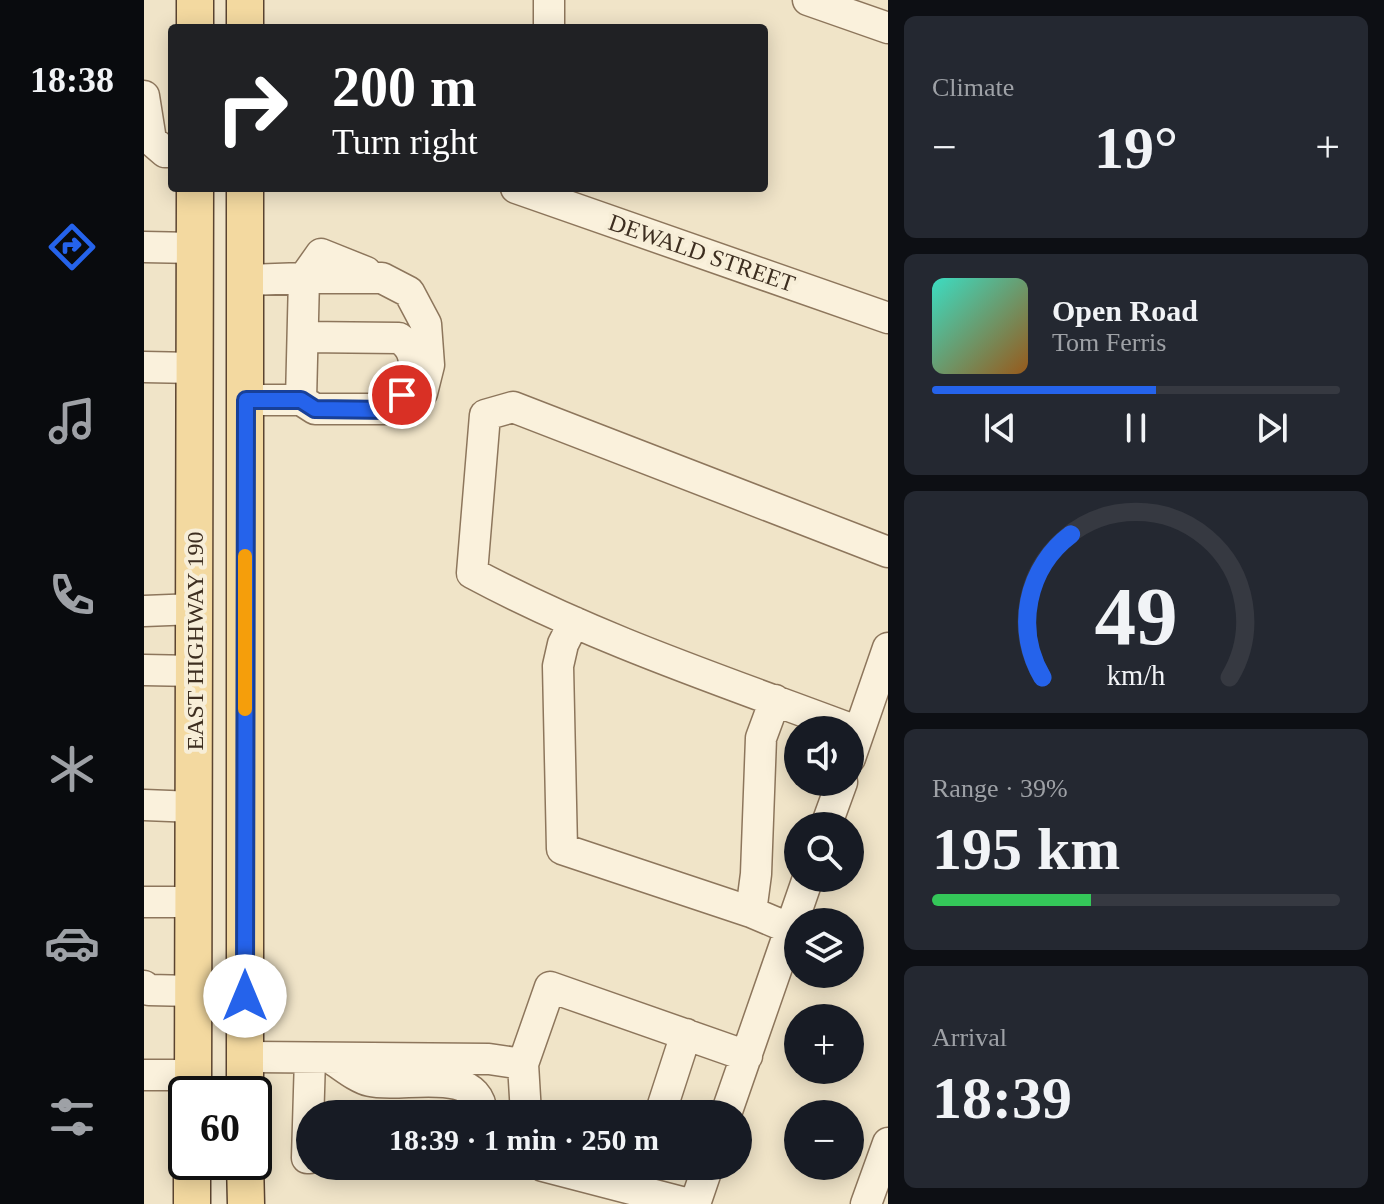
<!DOCTYPE html>
<meta charset="utf-8">
<style>
:root{--surface:#171b24;--page:#242831;--text:#f1f3f6;--muted:#9ea1a6;--line:#363941;--accent:#2563eb}
body{margin:0;font-family:Georgia,serif;background:var(--page);color:var(--text);height:100vh;display:flex;flex-direction:column;font-size:30px;white-space:nowrap}
*{box-sizing:border-box;margin:0}
p{font-size:26px;color:var(--muted)}
.icon{flex:none;width:44px;height:44px;fill:none;stroke:currentColor;stroke-width:2;stroke-linecap:round;stroke-linejoin:round}
.map{position:relative;flex:1;overflow:hidden}
.drawer{display:flex;flex-direction:column;gap:16px;padding:16px;background:#0d0f14;width:496px}
.drawer>*{flex:none}
.guide{position:absolute;left:24px;top:24px;width:600px;height:168px;border-radius:8px;box-shadow:0 4px 20px #0003;background:#202124;color:#fff;overflow:hidden}
.controls{position:absolute;left:640px;top:716px;display:grid;gap:16px}
.controls a{display:grid;place-items:center;width:80px;height:80px;border-radius:50%;background:var(--surface);box-shadow:0 4px 20px #0003;font-size:40px}
.speed{position:absolute;left:24px;top:1076px;display:flex;gap:16px;font-size:40px;font-weight:700;text-align:center}
.speed>*{display:grid;place-content:center;width:104px;height:104px;border-radius:50%;background:var(--surface);box-shadow:0 4px 20px #0003;line-height:1}
.speed .limit{border:4px solid #111;border-radius:12px;background:#fff;color:#111}
.pin{position:absolute;display:grid;place-items:center;width:68px;height:68px;color:#fff;margin:-34px;border:4px solid #fff;border-radius:50%;box-shadow:0 2px 8px #0007}
.me{position:absolute;width:88px;margin:-44px;rotate:0deg;stroke-linejoin:round;filter:drop-shadow(0 0 6px #0008)}
.turn{display:flex;align-items:center;gap:28px;height:168px;padding:0 32px;font-size:36px}
.turn .icon{width:104px;height:104px;stroke-width:2.5}
.turn b{display:block;font-size:56px;line-height:68px}
.big{font-size:60px;font-weight:800;line-height:1.1}
.drawer .tile{flex:1;display:flex;flex-direction:column;justify-content:center;gap:12px;min-width:0;padding:0 28px;border-radius:12px;background:var(--page)}
.drawer .dial{align-items:center;gap:0}
.dial svg{height:208px;overflow:visible;fill:none;stroke:var(--line);stroke-width:7;stroke-linecap:round;text-anchor:middle}
.dial text{fill:var(--text);stroke:none}
.song{display:flex;align-items:center;gap:24px}
.cover{width:96px;height:96px;border-radius:12px;background:linear-gradient(135deg,hsl(170 70% 55%),hsl(30 70% 35%))}
.played{height:8px;border-radius:4px;background:linear-gradient(90deg,var(--accent) 55%,var(--line) 55%)}
.keys{display:flex;justify-content:space-around;direction:ltr}
.heat{display:flex;justify-content:space-between;align-items:center;font-size:44px;direction:ltr}
.charge{height:12px;border-radius:6px;background:linear-gradient(90deg,#34c759 39%,var(--line) 0)}
.trip{position:absolute;left:152px;top:1100px;width:456px;height:80px;border-radius:40px;background:var(--surface);box-shadow:0 4px 20px #0003;font-weight:800;line-height:80px;text-align:center}
main{display:flex;flex:1;min-height:0}
.tab-bar{display:flex;flex-direction:column;width:144px;justify-content:space-around;align-items:center;background:#090b0e;color:var(--muted)}
.tab-bar .icon{width:56px;height:56px}
.tab-bar .selected{color:var(--accent)}
.tab-bar b{font-size:36px;color:var(--text)}
.map>svg:first-child{display:block}
</style>
<main>
<nav class="tab-bar">
<b>18:38</b>
<svg class="icon selected" aria-label="directions" viewBox="0 0 24 24"><path d="M12 3l9 9-9 9-9-9zM9 14v-3h6M13 9l2 2-2 2"/></svg>
<svg class="icon" aria-label="music" viewBox="0 0 24 24"><path d="M9 18V5l10-2v13"/><circle cx="6" cy="18" r="3"/><circle cx="16" cy="16" r="3"/></svg>
<svg class="icon" aria-label="phone" viewBox="0 0 24 24"><path d="M5 4h4l2 5-3 2q2 4 5 5l2-3 5 2v4C11 20 4 13 5 4z"/></svg>
<svg class="icon" aria-label="climate" viewBox="0 0 24 24"><path d="M12 3v18M4 7l16 10M4 17L20 7"/></svg>
<svg class="icon" aria-label="car" viewBox="0 0 24 24"><path d="M5 17H2v-5l4-1 3-4h7l3 4 3 1v5h-3M9 17h6M6 11h13"/><circle cx="7" cy="17" r="2"/><circle cx="17" cy="17" r="2"/></svg>
<svg class="icon" aria-label="filters" viewBox="0 0 24 24"><path d="M4 7h16M4 17h16"/><circle cx="9" cy="7" r="2"/><circle cx="15" cy="17" r="2"/></svg>
</nav>
<div class="map">
<svg width="744" height="1204" viewBox="0 0 744 1204">
<rect width="100%" height="100%" fill="#f0e4c8"/>
<g fill="none" stroke-linecap="round" stroke-linejoin="round">
<defs>
<path id="minor" d="M 664,0 L 744,28
M 405,28 L 405,0
M 0,96 L 7,140 L 21,152 L 28,152
M 372,188 L 744,318
M 0,247 L 51,248
M 160,278 L 177,254 L 222,272
M 101,280 L 160,278 L 157,400
M 159,337 L 255,338 C 271,348 272,362 268,380
M 0,367 L 51,368
M 102,400 L 157,400 L 171,409 L 265,409 L 278,393 L 285,365 L 282,324 L 265,292 L 238,278 L 160,278
M 0,611 L 51,609
M 430,622 L 419,644 L 414,666 L 418,849 L 607,912
M 0,670 L 51,671
M 631,700 L 617,738 L 612,874 L 607,912 L 647,929
M 715,732 C 585,683 451,639 328,573 L 341,415 L 369,407 L 744,552
M 706,758 L 744,648
M 0,805 L 51,807
M 682,826 L 698,782
M 0,902 L 51,902
M 0,986 L 5,990 L 49,991
M 101,1057 L 345,1059 L 379,1064
M 188,1059 C 199,1066 213,1078 226,1081 C 258,1089 335,1063 338,1114
M 0,1075 L 49,1075
M 382,1114 L 379,1064 L 406,987 L 603,1056
M 516,1114 L 542,1034
M 582,1114 L 664,878
M 166,1158 L 163,1158 L 166,1058
M 399,1166 L 545,1204
M 551,1204 L 564,1166
M 722,1204 L 744,1143"/>
<path id="major" d="M 51,0 L 51,28
M 101,0 L 101,28
M 101,188 L 101,1094
M 49,1094 L 51,188
M 101,1162 L 102,1204
M 48,1204 L 48,1162"/>
</defs>
<use href="#minor" stroke="#8d765c" stroke-width="33"/>
<use href="#major" stroke="#5b4430" stroke-width="39"/>
<use href="#minor" stroke="#faf1dc" stroke-width="30"/>
<use href="#major" stroke="#f3d9a0" stroke-width="36"/>
</g>
<g fill="none" stroke-linecap="round" stroke-linejoin="round">
<defs>
<path id="route" d="M 101,996 L 102,400 L 157,400 L 171,409 L 246,410 L 258,395"/>
</defs>
<use href="#route" stroke="#184099" stroke-width="20"/>
<use href="#route" stroke="#2563eb" stroke-width="14"/>
<path stroke="#f59e0b" stroke-width="14" d="M 101,709 L 101,556"/>
</g>
<g text-anchor="middle" stroke-width="8" stroke-linejoin="round" paint-order="stroke">
<g font-size="24" fill="#3d2e20" stroke="#f7eed8">
<text transform="translate(558 253) rotate(19)" y="8">DEWALD STREET</text>
<text transform="translate(51 641) rotate(-90)" y="8">EAST HIGHWAY 190</text>
</g>
</g>
</svg>
<div class="controls">
<a><svg class="icon" aria-label="sound" viewBox="0 0 24 24"><path d="M4 9h4l5-4v14l-5-4H4zM17 9q2 3 0 6"/></svg></a>
<a><svg class="icon" aria-label="search" viewBox="0 0 24 24"><circle cx="10" cy="10" r="6"/><path d="M15 15l6 6"/></svg></a>
<a><svg class="icon" aria-label="layers" viewBox="0 0 24 24"><path d="M12 4l9 5-9 5-9-5zM3 14l9 5 9-5"/></svg></a>
<a>+</a>
<a>−</a>
</div>
<div class="speed"><div class="limit">60</div></div>
<div class="pin" style="left:258px;top:395px;background:#d93025"><svg class="icon" aria-label="arrive" viewBox="0 0 24 24"><path d="M6 21V4h12l-3 4 3 4H6"/></svg></div>
<svg class="me" style="left:101px;top:996px" viewBox="-20 -20 40 40"><circle r="19" fill="#fff"/><path d="M0-13L10 11 0 6-10 11z" fill="#2563eb"/></svg>
<div class="trip">18:39 · 1 min · 250 m</div>
<div class="guide">
<div class="turn"><svg class="icon" aria-label="right" viewBox="0 0 24 24"><path d="M7 20v-9h11M14 6l5 5-5 5"/></svg><div><b>200 m</b>Turn right</div></div>
</div>
</div>
<section class="drawer">
<div class="tile"><p>Climate</p>
<div class="heat"><a>−</a><b class="big">19°</b><a>+</a></div>
</div>
<div class="tile">
<div class="song"><i class="cover"></i><div><b>Open Road</b><p>Tom Ferris</p></div></div>
<div class="played"></div>
<div class="keys"><svg class="icon" aria-label="previous" viewBox="0 0 24 24"><path d="M18 5L8 12l10 7zM5 5v14"/></svg><svg class="icon" aria-label="pause" viewBox="0 0 24 24"><path d="M8 5v14M16 5v14"/></svg><svg class="icon" aria-label="next" viewBox="0 0 24 24"><path d="M6 5l10 7-10 7zM19 5v14"/></svg></div>
</div>
<div class="tile dial"><svg viewBox="0 0 100 80">
<path d="M14 69A42 42 0 1 1 86 69"/>
<path d="M14 69A42 42 0 0 1 25 14" stroke="#2563eb"/>
<text x="50" y="56" font-size="32" font-weight="700">49</text>
<text x="50" y="72" font-size="11">km/h</text>
</svg></div>
<div class="tile"><p>Range · 39%</p><b class="big">195 km</b><div class="charge"></div></div>
<div class="tile"><p>Arrival</p><b class="big">18:39</b></div>
</section>
</main>
